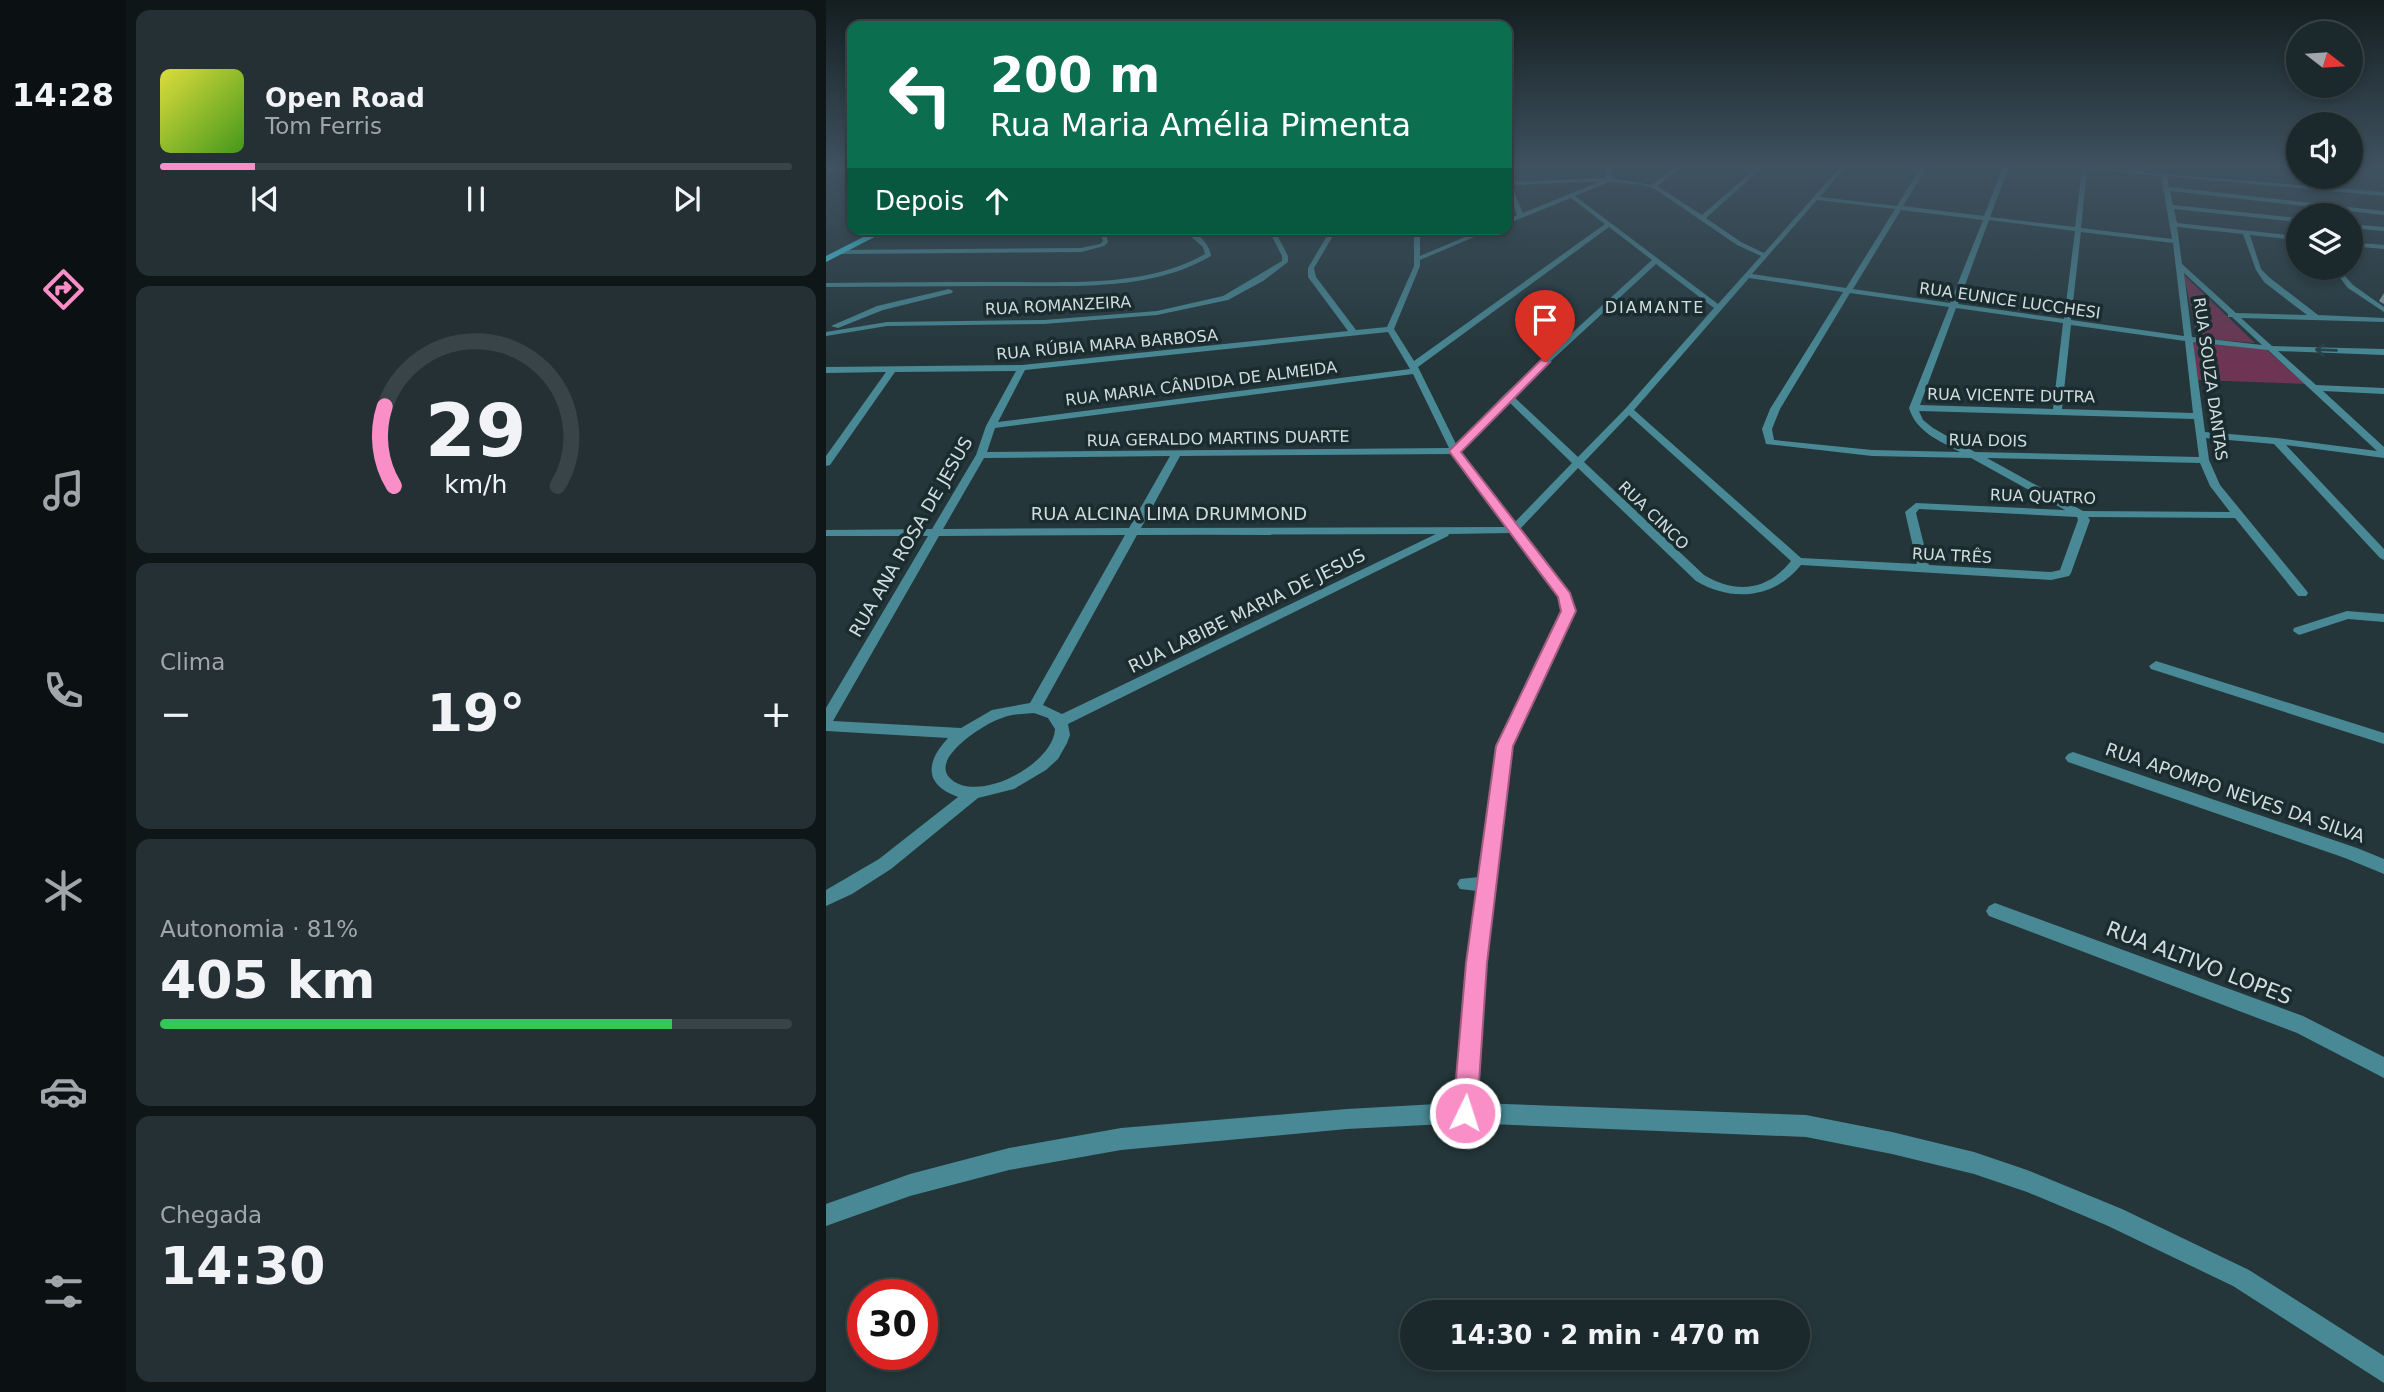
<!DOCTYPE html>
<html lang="pt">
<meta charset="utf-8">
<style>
:root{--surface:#1b282c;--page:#243034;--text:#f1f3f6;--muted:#a0a6a9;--line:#394448;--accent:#fa8fc7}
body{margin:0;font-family:"DejaVu Sans",sans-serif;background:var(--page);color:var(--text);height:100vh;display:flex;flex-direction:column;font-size:26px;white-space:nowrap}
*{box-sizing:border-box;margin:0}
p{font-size:23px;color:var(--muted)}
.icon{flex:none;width:38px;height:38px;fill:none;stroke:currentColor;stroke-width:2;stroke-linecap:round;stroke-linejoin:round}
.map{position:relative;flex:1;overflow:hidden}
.side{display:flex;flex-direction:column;gap:10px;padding:10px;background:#0f1618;width:700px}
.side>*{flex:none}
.guide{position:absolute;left:21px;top:21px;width:665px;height:214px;border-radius:14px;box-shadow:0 4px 10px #0003,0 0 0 2px var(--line);background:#0b6e4f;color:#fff;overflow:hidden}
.needle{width:46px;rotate:107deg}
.buttons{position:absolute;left:1460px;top:21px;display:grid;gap:14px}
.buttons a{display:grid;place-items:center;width:77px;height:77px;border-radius:50%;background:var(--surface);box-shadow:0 4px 10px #0003,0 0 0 2px var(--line);font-size:35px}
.speed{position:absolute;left:21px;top:1279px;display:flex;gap:14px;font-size:35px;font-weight:700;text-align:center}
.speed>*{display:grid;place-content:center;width:91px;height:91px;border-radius:50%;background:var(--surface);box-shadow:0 4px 10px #0003,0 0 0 2px var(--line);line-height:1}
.speed .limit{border:10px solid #d22;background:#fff;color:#111}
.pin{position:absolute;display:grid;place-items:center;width:60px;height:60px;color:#fff;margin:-72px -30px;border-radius:50% 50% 50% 0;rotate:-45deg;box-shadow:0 0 7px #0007}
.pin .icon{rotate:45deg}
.me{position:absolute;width:77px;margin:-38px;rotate:4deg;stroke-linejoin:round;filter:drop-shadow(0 0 5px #0008)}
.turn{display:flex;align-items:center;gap:24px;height:147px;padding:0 28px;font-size:32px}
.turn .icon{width:91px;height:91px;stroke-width:2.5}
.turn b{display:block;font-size:49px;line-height:60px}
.then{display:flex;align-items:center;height:66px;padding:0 28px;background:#0003;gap:14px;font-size:26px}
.big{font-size:52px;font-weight:800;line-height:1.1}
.side .tile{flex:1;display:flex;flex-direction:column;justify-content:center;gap:10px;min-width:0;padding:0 24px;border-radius:14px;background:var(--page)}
.side .dial{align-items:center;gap:0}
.dial svg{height:182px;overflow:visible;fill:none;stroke:var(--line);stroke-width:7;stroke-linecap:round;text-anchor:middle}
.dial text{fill:var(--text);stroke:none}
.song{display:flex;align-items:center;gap:21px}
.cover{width:84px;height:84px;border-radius:10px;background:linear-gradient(135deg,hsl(60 70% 55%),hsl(100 70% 35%))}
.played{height:7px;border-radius:4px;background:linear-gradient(90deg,var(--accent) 15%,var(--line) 15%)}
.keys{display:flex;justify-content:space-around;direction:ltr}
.heat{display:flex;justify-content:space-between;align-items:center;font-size:38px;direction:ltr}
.charge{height:10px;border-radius:5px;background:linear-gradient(90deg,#34c759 81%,var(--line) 0)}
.trip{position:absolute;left:574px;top:1300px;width:410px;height:70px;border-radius:35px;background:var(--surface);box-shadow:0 4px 10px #0003,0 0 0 2px var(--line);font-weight:800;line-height:70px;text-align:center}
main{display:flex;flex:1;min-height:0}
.tab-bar{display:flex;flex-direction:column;width:126px;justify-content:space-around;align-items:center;background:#0b1012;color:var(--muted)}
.tab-bar .icon{width:49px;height:49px}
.tab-bar .active{color:var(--accent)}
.tab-bar b{font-size:32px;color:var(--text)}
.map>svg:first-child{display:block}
</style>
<main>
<nav class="tab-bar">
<b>14:28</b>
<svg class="icon active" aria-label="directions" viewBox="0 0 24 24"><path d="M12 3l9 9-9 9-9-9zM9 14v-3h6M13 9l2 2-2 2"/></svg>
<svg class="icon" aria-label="music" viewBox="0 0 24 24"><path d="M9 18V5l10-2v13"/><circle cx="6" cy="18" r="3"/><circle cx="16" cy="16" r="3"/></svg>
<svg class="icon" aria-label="phone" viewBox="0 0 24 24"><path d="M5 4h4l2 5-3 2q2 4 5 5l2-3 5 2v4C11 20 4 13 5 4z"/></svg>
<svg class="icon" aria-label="climate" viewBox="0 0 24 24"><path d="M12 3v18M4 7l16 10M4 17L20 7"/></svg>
<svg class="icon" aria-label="car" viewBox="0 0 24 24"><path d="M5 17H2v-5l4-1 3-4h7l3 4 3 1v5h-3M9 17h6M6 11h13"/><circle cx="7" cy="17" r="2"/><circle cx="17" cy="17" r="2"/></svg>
<svg class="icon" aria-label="filters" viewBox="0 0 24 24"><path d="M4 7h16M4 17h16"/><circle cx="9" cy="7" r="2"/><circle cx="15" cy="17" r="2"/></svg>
</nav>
<section class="side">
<div class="tile">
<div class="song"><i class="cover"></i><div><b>Open Road</b><p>Tom Ferris</p></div></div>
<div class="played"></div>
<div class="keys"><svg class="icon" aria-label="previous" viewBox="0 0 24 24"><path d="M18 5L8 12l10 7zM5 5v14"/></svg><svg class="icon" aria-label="pause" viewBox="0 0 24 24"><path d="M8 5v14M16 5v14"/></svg><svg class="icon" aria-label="next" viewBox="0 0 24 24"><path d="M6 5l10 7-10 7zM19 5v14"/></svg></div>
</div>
<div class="tile dial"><svg viewBox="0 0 100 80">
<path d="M14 69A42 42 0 1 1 86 69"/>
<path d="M14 69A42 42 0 0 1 10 34" stroke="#fa8fc7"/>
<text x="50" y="56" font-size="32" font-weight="700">29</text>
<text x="50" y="72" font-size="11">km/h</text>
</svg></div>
<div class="tile"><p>Clima</p>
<div class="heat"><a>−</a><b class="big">19°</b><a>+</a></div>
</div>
<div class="tile"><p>Autonomia · 81%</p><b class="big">405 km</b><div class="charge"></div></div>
<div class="tile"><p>Chegada</p><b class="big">14:30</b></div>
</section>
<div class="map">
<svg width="1558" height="1392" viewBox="0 0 1558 1392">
<rect width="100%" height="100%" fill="#24363a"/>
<path fill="#6d3553" d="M 1358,275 L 1429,343 L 1371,338 Z
M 1366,341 L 1440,349 L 1479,384 L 1372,380 Z"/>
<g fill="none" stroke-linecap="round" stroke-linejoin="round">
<path fill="#488995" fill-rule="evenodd" d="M 0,167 L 26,167 L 26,169 L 1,172 Z
M 780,167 L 786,167 L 785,178 L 826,185 L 850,167 L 857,167 L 831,186 L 876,215 L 931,167 L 937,167 L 880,218 L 915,242 L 938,253 L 1014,167 L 1020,167 L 994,197 L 1071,206 L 1095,167 L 1101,167 L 1077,206 L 1158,216 L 1177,167 L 1183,167 L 1164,217 L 1249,227 L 1256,169 L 1252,167 L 1558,192 L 1558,196 L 1341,176 L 1343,187 L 1558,211 L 1558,215 L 1344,191 L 1347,205 L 1472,218 L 1472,222 L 1348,209 L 1351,223 L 1472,236 L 1472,240 L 1424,235 L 1435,269 L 1444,278 L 1492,315 L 1558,318 L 1558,322 L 1415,318 L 1446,346 L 1558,349 L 1558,355 L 1452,351 L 1490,385 L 1558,388 L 1558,394 L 1497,391 L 1558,447 L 1558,458 L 1460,445 L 1558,549 L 1558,560 L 1554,558 L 1448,444 L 1380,438 L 1383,460 L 1394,485 L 1480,590 L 1482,593 L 1480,596 L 1472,596 L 1409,518 L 1262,517 L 1264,520 L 1245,573 L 1243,576 L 1225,580 L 975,565 C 948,599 905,602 870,581 L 752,468 L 694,529 L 745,596 L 748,611 L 685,746 L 660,963 L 650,1103 L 980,1115 L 1066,1132 L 1148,1152 L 1201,1170 L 1296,1209 L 1423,1270 L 1558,1356 L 1558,1383 L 1407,1286 L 1280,1225 L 1201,1192 L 1148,1174 L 1066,1154 L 980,1137 L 639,1123 L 521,1129 L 295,1150 L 183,1170 L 84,1196 L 0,1226 L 0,1204 L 84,1174 L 183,1148 L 295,1128 L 521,1109 L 629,1103 L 642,963 L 651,891 L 634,889 L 631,884 L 634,879 L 653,877 L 671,746 L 736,611 L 733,596 L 686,533 L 623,534 L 622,536 L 242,724 L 244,735 L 241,743 L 232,759 L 220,770 L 188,789 L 152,798 L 65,869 L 26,894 L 0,906 L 0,890 L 53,859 L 132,797 C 97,784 100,762 122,738 L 0,731 L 0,708 L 102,536 L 0,536 L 0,530 L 106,529 L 150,455 L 160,426 L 190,371 L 69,372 L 4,465 L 0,466 L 0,456 L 60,372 L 0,373 L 0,367 L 196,365 L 522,331 L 482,277 L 482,268 L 505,229 L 511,229 L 488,268 L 490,277 L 530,330 L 561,327 L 588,266 L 588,229 L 594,229 L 594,256 L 658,229 L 667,229 L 594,260 L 594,266 L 568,329 L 588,361 L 779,224 L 745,198 L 681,224 L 681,220 L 691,215 L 681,188 L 681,180 L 684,182 L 779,178 ZM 1261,169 L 1335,176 L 1346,239 L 1255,228 ZM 758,182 L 773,182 L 697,213 L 685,185 ZM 783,182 L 817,185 L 829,189 L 911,245 L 935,256 L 892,304 L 749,196 ZM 991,200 L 1069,209 L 1020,288 L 926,274 ZM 1075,210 L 1157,220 L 1124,303 L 1027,289 ZM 1163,220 L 1249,231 L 1238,319 L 1132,304 ZM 783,227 L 826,260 L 679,394 L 630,444 L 592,367 ZM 1351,227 L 1417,234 L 1430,270 L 1438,282 L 1481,315 L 1410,313 L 1356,264 ZM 1255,232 L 1347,243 L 1358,336 L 1245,320 ZM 830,264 L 888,308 L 800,408 L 752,457 L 687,396 ZM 1358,273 L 1402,314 L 1402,317 L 1406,317 L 1436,345 L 1366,337 ZM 923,278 L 1017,292 L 944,409 L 936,429 L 940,444 L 1046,456 L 1145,458 L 1239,510 L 1090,503 L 1079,512 L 1091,564 L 975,558 L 808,410 ZM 1024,293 L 1123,307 L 1083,408 C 1090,432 1114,441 1134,452 L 1046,450 L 948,440 L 946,429 L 954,409 ZM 1130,308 L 1237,323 L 1227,409 L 1094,405 ZM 1245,325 L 1359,341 L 1367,413 L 1236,409 ZM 562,332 L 584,369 L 172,422 L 199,370 ZM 1367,342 L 1442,350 L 1551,451 L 1451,438 L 1379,432 ZM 587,374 L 623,448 L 161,452 L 169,428 ZM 682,401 L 746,463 L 689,522 L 634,451 ZM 1093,411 L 1368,419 L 1373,457 L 1149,452 L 1107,428 L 1097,420 ZM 803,415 L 965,561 C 941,591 910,594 878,575 L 758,462 ZM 626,454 L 681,527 L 315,528 L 354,456 ZM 344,456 L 303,528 L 117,529 L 158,458 ZM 1161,458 L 1374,463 L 1384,486 L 1404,512 L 1257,511 ZM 1093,509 L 1251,517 L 1252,520 L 1234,570 L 1225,572 L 1103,565 L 1090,513 ZM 610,534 L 236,714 L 217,705 L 311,535 ZM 299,535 L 204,703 L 166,710 L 135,728 L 7,721 L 113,536 ZM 208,713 L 222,718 L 229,729 C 228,763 155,803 126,780 C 100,760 159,723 176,718 C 186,714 197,714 208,713 Z
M 1524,224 L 1558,227 L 1558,231 L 1524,228 Z
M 273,229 L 279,229 L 282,242 L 278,246 L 255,252 L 15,254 L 12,252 L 15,250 L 255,248 L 274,244 L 277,241 Z
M 356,229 C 370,229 384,244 385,256 C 322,293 241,285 171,286 C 114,286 57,287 0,287 L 0,283 C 57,282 114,282 170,282 C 238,281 318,289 379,254 L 377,247 Z
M 442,229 L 448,229 L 462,256 L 462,262 L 437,281 L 402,300 L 331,315 L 218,324 L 61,326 L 0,336 L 0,332 L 61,322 L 218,320 L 331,311 L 397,296 L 456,261 L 456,256 Z
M 1524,242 L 1558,245 L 1558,249 L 1524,246 Z
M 1506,268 L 1512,268 L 1527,285 L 1558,307 L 1558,312 L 1522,288 Z
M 123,289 L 127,291 L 126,293 L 57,310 L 12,328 L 5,326 L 51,306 Z
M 1521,611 L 1558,614 L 1558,622 L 1522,619 L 1473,635 L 1467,631 L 1468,628 Z
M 1330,661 L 1558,733 L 1558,744 L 1325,669 L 1323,666 Z
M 1247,752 L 1531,848 L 1558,859 L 1558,874 L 1519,858 L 1242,762 L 1239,758 L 1242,754 Z
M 1169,903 L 1477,1016 L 1558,1057 L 1558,1078 L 1471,1033 L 1163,916 L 1160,911 L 1163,906 Z"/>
<path fill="#42dff8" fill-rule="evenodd" d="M 53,229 L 64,229 L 0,262 L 0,256 Z"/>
</g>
<path fill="#8b9ea2" d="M 1558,293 L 1558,304 L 1553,301 Z"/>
<defs><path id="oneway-shaft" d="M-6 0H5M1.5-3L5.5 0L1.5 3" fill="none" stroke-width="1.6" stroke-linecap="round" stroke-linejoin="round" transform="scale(1.75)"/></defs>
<use stroke="#264348" href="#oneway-shaft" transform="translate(1500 350) rotate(-178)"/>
<linearGradient id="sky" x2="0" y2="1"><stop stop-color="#141e20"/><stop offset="0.46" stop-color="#3f5260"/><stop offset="1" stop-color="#3f5260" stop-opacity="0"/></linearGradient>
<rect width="1558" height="362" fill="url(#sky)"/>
<path fill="#fa8fc7" stroke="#a25d81" stroke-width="2" d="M 715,360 L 724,362 L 635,452 L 744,593 L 750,611 L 687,746 L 661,963 L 651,1113 L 647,1122 L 639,1125 L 631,1122 L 627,1113 L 640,963 L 670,746 L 735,611 L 732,597 L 623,451 Z"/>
<g text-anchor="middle" stroke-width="7" stroke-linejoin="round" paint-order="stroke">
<g font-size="16" fill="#d1dcdf" stroke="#1a2c2f">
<text transform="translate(1184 300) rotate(8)" y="6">RUA EUNICE LUCCHESI</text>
<text transform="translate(232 305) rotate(-3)" y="6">RUA ROMANZEIRA</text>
<text transform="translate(281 344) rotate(-5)" y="6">RUA RÚBIA MARA BARBOSA</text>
<text transform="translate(1385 379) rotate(82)" y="6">RUA SOUZA DANTAS</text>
<text transform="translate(375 383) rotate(-7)" y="6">RUA MARIA CÂNDIDA DE ALMEIDA</text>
<text transform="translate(1185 395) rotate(1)" y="6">RUA VICENTE DUTRA</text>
<text transform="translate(392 438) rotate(-1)" y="6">RUA GERALDO MARTINS DUARTE</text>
<text transform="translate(1162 440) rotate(1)" y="6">RUA DOIS</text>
<text transform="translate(1217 496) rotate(2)" y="6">RUA QUATRO</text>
<text transform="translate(828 515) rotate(44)" y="6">RUA CINCO</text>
<text transform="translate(1126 555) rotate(3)" y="6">RUA TRÊS</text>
</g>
<g font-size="16" letter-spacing="2" fill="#d1dcdf" stroke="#1a2c2f">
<text x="829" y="313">DIAMANTE</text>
</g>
<g font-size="18" fill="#d1dcdf" stroke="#1a2c2f">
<text x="343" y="520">RUA ALCINA LIMA DRUMMOND</text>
<text transform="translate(85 537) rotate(-60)" y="6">RUA ANA ROSA DE JESUS</text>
<text transform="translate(421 611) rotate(-26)" y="6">RUA LABIBE MARIA DE JESUS</text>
<text transform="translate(1409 793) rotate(19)" y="6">RUA APOMPO NEVES DA SILVA</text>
</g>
<g font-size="21" fill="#d1dcdf" stroke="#1a2c2f">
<text transform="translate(1373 963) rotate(21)" y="7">RUA ALTIVO LOPES</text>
</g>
</g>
</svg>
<div class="buttons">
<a><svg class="needle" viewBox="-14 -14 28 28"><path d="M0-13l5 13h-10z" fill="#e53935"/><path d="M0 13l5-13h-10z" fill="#a0a6a9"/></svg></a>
<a><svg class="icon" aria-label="sound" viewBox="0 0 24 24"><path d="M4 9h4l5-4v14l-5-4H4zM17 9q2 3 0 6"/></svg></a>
<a><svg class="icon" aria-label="layers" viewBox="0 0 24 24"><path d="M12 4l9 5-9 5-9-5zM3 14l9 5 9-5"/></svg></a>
</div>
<div class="speed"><div class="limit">30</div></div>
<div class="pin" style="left:719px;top:362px;background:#d93025"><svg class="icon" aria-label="arrive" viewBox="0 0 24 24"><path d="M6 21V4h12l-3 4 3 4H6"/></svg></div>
<svg class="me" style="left:639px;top:1113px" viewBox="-20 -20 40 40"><circle r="17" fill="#fa8fc7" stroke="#fff" stroke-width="3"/><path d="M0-11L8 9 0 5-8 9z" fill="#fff"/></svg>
<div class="trip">14:30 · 2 min · 470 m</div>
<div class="guide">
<div class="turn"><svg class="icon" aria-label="left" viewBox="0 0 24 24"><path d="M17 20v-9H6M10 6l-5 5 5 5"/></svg><div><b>200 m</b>Rua Maria Amélia Pimenta</div></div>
<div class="then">Depois<svg class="icon" aria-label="ahead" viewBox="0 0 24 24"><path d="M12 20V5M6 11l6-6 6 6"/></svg></div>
</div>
</div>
</main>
